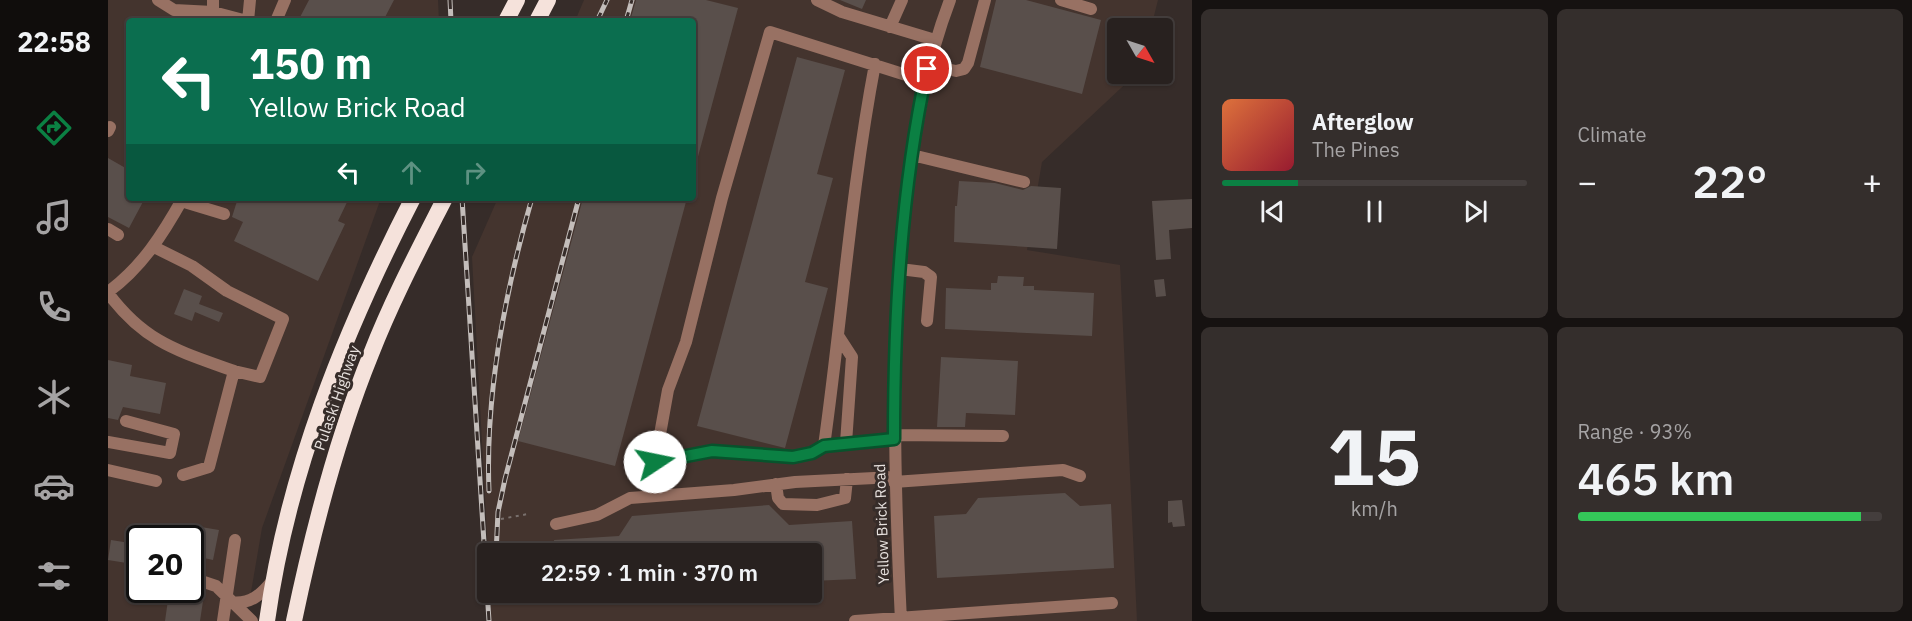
<!DOCTYPE html>
<meta charset="utf-8">
<style>
:root{--surface:#28211f;--page:#342e2c;--text:#f1f3f6;--muted:#a5a3a4;--line:#443e3d;--accent:#0b8043}
body{margin:0;font-family:"IBM Plex Sans",sans-serif;background:var(--page);color:var(--text);height:100vh;display:flex;flex-direction:column;font-size:22px;white-space:nowrap}
*{box-sizing:border-box;margin:0}
p{font-size:20px;color:var(--muted)}
.icon{flex:none;width:33px;height:33px;fill:none;stroke:currentColor;stroke-width:2;stroke-linecap:round;stroke-linejoin:round}
.map{position:relative;flex:1;overflow:hidden}
.sheet{display:flex;flex-direction:column;gap:9px;padding:9px;background:#161211;width:720px}
.sheet>*{flex:none}
.top-card{position:absolute;left:18px;top:18px;width:570px;height:183px;border-radius:6px;box-shadow:0 2px 4px #0004,0 0 0 2px var(--line);background:#0b6e4f;color:#fff;overflow:hidden}
.needle{width:39px;rotate:129deg}
.buttons{position:absolute;left:999px;top:18px;display:grid;gap:12px}
.buttons a{display:grid;place-items:center;width:66px;height:66px;border-radius:6px;background:var(--surface);box-shadow:0 2px 4px #0004,0 0 0 2px var(--line);font-size:30px}
.speed{position:absolute;left:18px;top:525px;display:flex;gap:12px;font-size:30px;font-weight:700;text-align:center}
.speed>*{display:grid;place-content:center;width:78px;height:78px;border-radius:50%;background:var(--surface);box-shadow:0 2px 4px #0004,0 0 0 2px var(--line);line-height:1}
.speed .limit{border:3px solid #111;border-radius:9px;background:#fff;color:#111}
.pin{position:absolute;display:grid;place-items:center;width:51px;height:51px;color:#fff;margin:-26px;border:3px solid #fff;border-radius:50%;box-shadow:0 2px 6px #0007}
.me{position:absolute;width:66px;margin:-33px;rotate:79deg;stroke-linejoin:round;filter:drop-shadow(0 0 4px #0008)}
.turn{display:flex;align-items:center;gap:21px;height:126px;padding:0 24px;font-size:27px}
.turn .icon{width:78px;height:78px;stroke-width:2.5}
.turn b{display:block;font-size:42px;line-height:51px}
.lanes{display:flex;align-items:center;height:57px;padding:0 24px;background:#0003;justify-content:center;gap:30px;direction:ltr}
.lanes .off{opacity:.35}
.big{font-size:45px;font-weight:600;line-height:1.1}
.sheet .tile{flex:1;display:flex;flex-direction:column;justify-content:center;gap:9px;min-width:0;padding:0 21px;border-radius:9px;background:var(--page)}
.sheet .dial{align-items:center;gap:0}
.dial b{font-size:78px;line-height:1}
.song{display:flex;align-items:center;gap:18px}
.cover{width:72px;height:72px;border-radius:9px;background:linear-gradient(135deg,hsl(20 70% 55%),hsl(350 70% 35%))}
.played{height:6px;border-radius:3px;background:linear-gradient(90deg,var(--accent) 25%,var(--line) 25%)}
.keys{display:flex;justify-content:space-around;direction:ltr}
.heat{display:flex;justify-content:space-between;align-items:center;font-size:33px;direction:ltr}
.charge{height:9px;border-radius:4px;background:linear-gradient(90deg,#34c759 93%,var(--line) 0)}
.sheet .tiles{flex:1;display:grid;gap:9px;grid-template-columns:repeat(2,1fr)}
.trip{position:absolute;left:369px;top:543px;width:345px;height:60px;border-radius:6px;background:var(--surface);box-shadow:0 2px 4px #0004,0 0 0 2px var(--line);font-weight:600;line-height:60px;text-align:center}
main{display:flex;flex:1;min-height:0}
.tabs{display:flex;flex-direction:column;width:108px;justify-content:space-around;align-items:center;background:#100d0c;color:var(--muted)}
.tabs .icon{width:42px;height:42px}
.tabs .current{color:var(--accent)}
.tabs b{font-size:27px;color:var(--text)}
.map>svg:first-child{display:block}
</style>
<main>
<nav class="tabs">
<b>22:58</b>
<svg class="icon current" aria-label="directions" viewBox="0 0 24 24"><path d="M12 3l9 9-9 9-9-9zM9 14v-3h6M13 9l2 2-2 2"/></svg>
<svg class="icon" aria-label="music" viewBox="0 0 24 24"><path d="M9 18V5l10-2v13"/><circle cx="6" cy="18" r="3"/><circle cx="16" cy="16" r="3"/></svg>
<svg class="icon" aria-label="phone" viewBox="0 0 24 24"><path d="M5 4h4l2 5-3 2q2 4 5 5l2-3 5 2v4C11 20 4 13 5 4z"/></svg>
<svg class="icon" aria-label="climate" viewBox="0 0 24 24"><path d="M12 3v18M4 7l16 10M4 17L20 7"/></svg>
<svg class="icon" aria-label="car" viewBox="0 0 24 24"><path d="M5 17H2v-5l4-1 3-4h7l3 4 3 1v5h-3M9 17h6M6 11h13"/><circle cx="7" cy="17" r="2"/><circle cx="17" cy="17" r="2"/></svg>
<svg class="icon" aria-label="filters" viewBox="0 0 24 24"><path d="M4 7h16M4 17h16"/><circle cx="9" cy="7" r="2"/><circle cx="15" cy="17" r="2"/></svg>
</nav>
<div class="map">
<svg width="1084" height="621" viewBox="0 0 1084 621">
<rect width="100%" height="100%" fill="#362c29"/>
<path fill="#44342e" fill-rule="evenodd" d="M 0,0 L 330,0 L 331,21 L 21,21 L 21,198 L 273,198 L 154,528 L 138,621 L 0,621 ZM 32,538 L 82,538 L 82,590 L 32,590 Z
M 476,0 L 1050,0 L 1043,28 L 1010,28 L 1010,74 L 1028,74 L 934,162 L 919,250 L 1012,265 L 1029,621 L 383,621 L 382,593 L 704,592 L 704,554 L 380,553 L 364,257 L 390,198 L 585,198 L 585,21 L 467,21 Z"/>
<path fill="#594f4b" d="M 201,0 L 286,0 L 275,21 L 190,21 Z
M 528,0 L 598,0 L 630,8 L 588,164 L 585,164 L 585,21 L 522,21 Z
M 732,0 L 758,0 L 754,9 Z
M 888,0 L 918,0 L 993,20 L 974,94 L 872,67 Z
M 689,57 L 737,70 L 709,174 L 725,178 L 697,282 L 720,288 L 677,448 L 589,426 Z
M 0,158 L 21,170 L 21,198 L 37,198 L 21,228 L 0,217 Z
M 851,181 L 887,183 L 915,190 L 923,186 L 953,188 L 949,249 L 846,242 L 847,206 L 849,206 Z
M 130,198 L 241,198 L 230,221 L 237,224 L 210,281 L 126,241 L 135,222 L 124,217 Z
M 475,198 L 579,198 L 507,466 L 410,441 Z
M 1084,199 L 1084,228 L 1061,230 L 1063,259 L 1048,260 L 1044,201 Z
M 890,276 L 916,277 L 915,286 L 926,286 L 926,290 L 986,293 L 984,336 L 837,329 L 838,288 L 883,290 L 883,283 L 889,283 Z
M 1056,279 L 1058,296 L 1048,297 L 1046,280 Z
M 76,289 L 94,296 L 91,304 L 115,313 L 111,322 L 87,312 L 84,321 L 66,314 Z
M 833,357 L 910,361 L 907,415 L 858,413 L 857,427 L 829,427 Z
M 0,360 L 24,365 L 22,376 L 58,383 L 52,414 L 15,407 L 10,420 L 0,418 Z
M 957,493 L 972,506 L 1003,504 L 1006,568 L 829,578 L 826,516 L 858,514 L 870,498 Z
M 1074,500 L 1077,526 L 1065,527 L 1064,522 L 1060,523 L 1060,501 Z
M 661,505 L 681,525 L 744,521 L 748,579 L 704,581 L 704,554 L 447,554 L 446,540 L 511,536 L 524,516 Z
M 69,523 L 111,530 L 105,560 L 96,558 L 94,573 L 88,574 L 85,579 L 87,586 L 92,589 L 90,600 L 95,601 L 92,621 L 57,621 L 61,593 L 70,594 L 71,590 L 82,590 L 82,538 L 67,538 Z
M 3,540 L 28,544 L 25,564 L 0,560 Z"/>
<g fill="none" stroke-linecap="round" stroke-linejoin="round">
<path stroke="#514744" stroke-width="12" stroke-dasharray="12 6" stroke-linecap="butt" d="M 82,580 L 93,581"/>
<path stroke="#79706d" stroke-width="2" stroke-dasharray="3 4.5" stroke-linecap="butt" d="M 393,519 L 420,514"/>
<path stroke="#987163" stroke-width="12" d="M 50,0 L 66,10 L 105,12
M 105,0 L 105,12 L 139,21
M 709,0 L 734,12 L 827,40
M 953,0 L 983,9
M 140,21 L 142,0
M 168,21 L 177,0
M 782,27 L 794,0
M 820,65 L 848,71 L 856,69 L 860,63 L 877,0
M 0,131 L 2,127
M 804,155 L 916,182
M 73,201 L 116,214
M 0,229 L 10,235
M 46,247 L 84,266 L 119,291 L 175,319 L 152,377 L 126,371
M 792,269 L 816,272 L 823,277 L 819,321
M 0,292 C 34,267 55,234 75,198
M 0,293 C 37,343 71,351 126,371 L 101,467 L 75,475
M 731,337 L 744,357 L 738,443
M 786,435 L 895,436
M 786,439 L 716,446 L 704,453 L 685,457 L 604,451 L 547,462 L 560,390 L 578,342 L 614,198 L 662,32 L 817,81
M 0,442 L 62,453 L 66,434 L 18,421
M 716,446 C 734,318 743,190 767,64
M 0,470 L 48,481
M 786,482 L 955,470 L 972,476
M 668,484 L 670,498 L 675,504 L 709,505 L 737,498 L 739,479
M 448,524 L 489,515 L 522,498 L 626,490 L 687,482 L 786,477
M 93,581 L 108,586 L 144,621
M 122,602 C 142,605 153,595 165,580
M 115,621 L 127,540
M 747,621 L 1004,603
M 793,621 C 786,475 782,331 800,186 C 809,120 818,63 842,0"/>
<path stroke="#f5e2db" stroke-width="16" d="M 398,21 L 409,0
M 429,21 L 440,0
M 159,621 C 180,471 236,332 305,198
M 186,621 C 205,530 228,440 263,354 C 284,300 311,249 337,198"/>
<defs>
<path id="rail" d="M 342,0 L 343,21
M 489,21 L 499,0
M 518,21 L 524,0
M 354,198 L 381,621
M 381,491 C 377,392 397,292 424,198
M 388,554 L 390,512 L 397,479 L 471,198"/>
</defs>
<use href="#rail" stroke="#c3bdba" stroke-width="5"/>
<use href="#rail" stroke="#362c29" stroke-width="3" stroke-dasharray="9" stroke-linecap="butt"/>
</g>
<g fill="none" stroke-linecap="round" stroke-linejoin="round">
<defs>
<path id="route" d="M 547,462 L 604,451 L 685,457 L 704,453 L 716,446 L 786,439 C 786,315 793,190 819,69"/>
</defs>
<use href="#route" stroke="#07532c" stroke-width="15"/>
<use href="#route" stroke="#0b8043" stroke-width="10"/>
</g>
<g text-anchor="middle" stroke-width="6" stroke-linejoin="round" paint-order="stroke">
<g font-size="15" fill="#e8e2df" stroke="#362c29">
<text transform="translate(229 398) rotate(-71)" y="5">Pulaski Highway</text>
<text transform="translate(774 524) rotate(-92)" y="5">Yellow Brick Road</text>
</g>
</g>
</svg>
<div class="buttons">
<a><svg class="needle" viewBox="-14 -14 28 28"><path d="M0-13l5 13h-10z" fill="#e53935"/><path d="M0 13l5-13h-10z" fill="#a5a3a4"/></svg></a>
</div>
<div class="speed"><div class="limit">20</div></div>
<div class="pin" style="left:819px;top:69px;background:#d93025"><svg class="icon" aria-label="arrive" viewBox="0 0 24 24"><path d="M6 21V4h12l-3 4 3 4H6"/></svg></div>
<svg class="me" style="left:547px;top:462px" viewBox="-20 -20 40 40"><circle r="19" fill="#fff"/><path d="M0-13L10 11 0 6-10 11z" fill="#0b8043"/></svg>
<div class="trip">22:59 · 1 min · 370 m</div>
<div class="top-card">
<div class="turn"><svg class="icon" aria-label="left" viewBox="0 0 24 24"><path d="M17 20v-9H6M10 6l-5 5 5 5"/></svg><div><b>150 m</b>Yellow Brick Road</div></div>
<div class="lanes"><svg class="icon" aria-label="left" viewBox="0 0 24 24"><path d="M17 20v-9H6M10 6l-5 5 5 5"/></svg><svg class="icon off" aria-label="ahead" viewBox="0 0 24 24"><path d="M12 20V5M6 11l6-6 6 6"/></svg><svg class="icon off" aria-label="right" viewBox="0 0 24 24"><path d="M7 20v-9h11M14 6l5 5-5 5"/></svg></div>
</div>
</div>
<section class="sheet">
<div class="tiles">
<div class="tile">
<div class="song"><i class="cover"></i><div><b>Afterglow</b><p>The Pines</p></div></div>
<div class="played"></div>
<div class="keys"><svg class="icon" aria-label="previous" viewBox="0 0 24 24"><path d="M18 5L8 12l10 7zM5 5v14"/></svg><svg class="icon" aria-label="pause" viewBox="0 0 24 24"><path d="M8 5v14M16 5v14"/></svg><svg class="icon" aria-label="next" viewBox="0 0 24 24"><path d="M6 5l10 7-10 7zM19 5v14"/></svg></div>
</div>
<div class="tile"><p>Climate</p>
<div class="heat"><a>−</a><b class="big">22°</b><a>+</a></div>
</div>
<div class="tile dial"><b>15</b><p>km/h</p></div>
<div class="tile"><p>Range · 93%</p><b class="big">465 km</b><div class="charge"></div></div>
</div>
</section>
</main>
